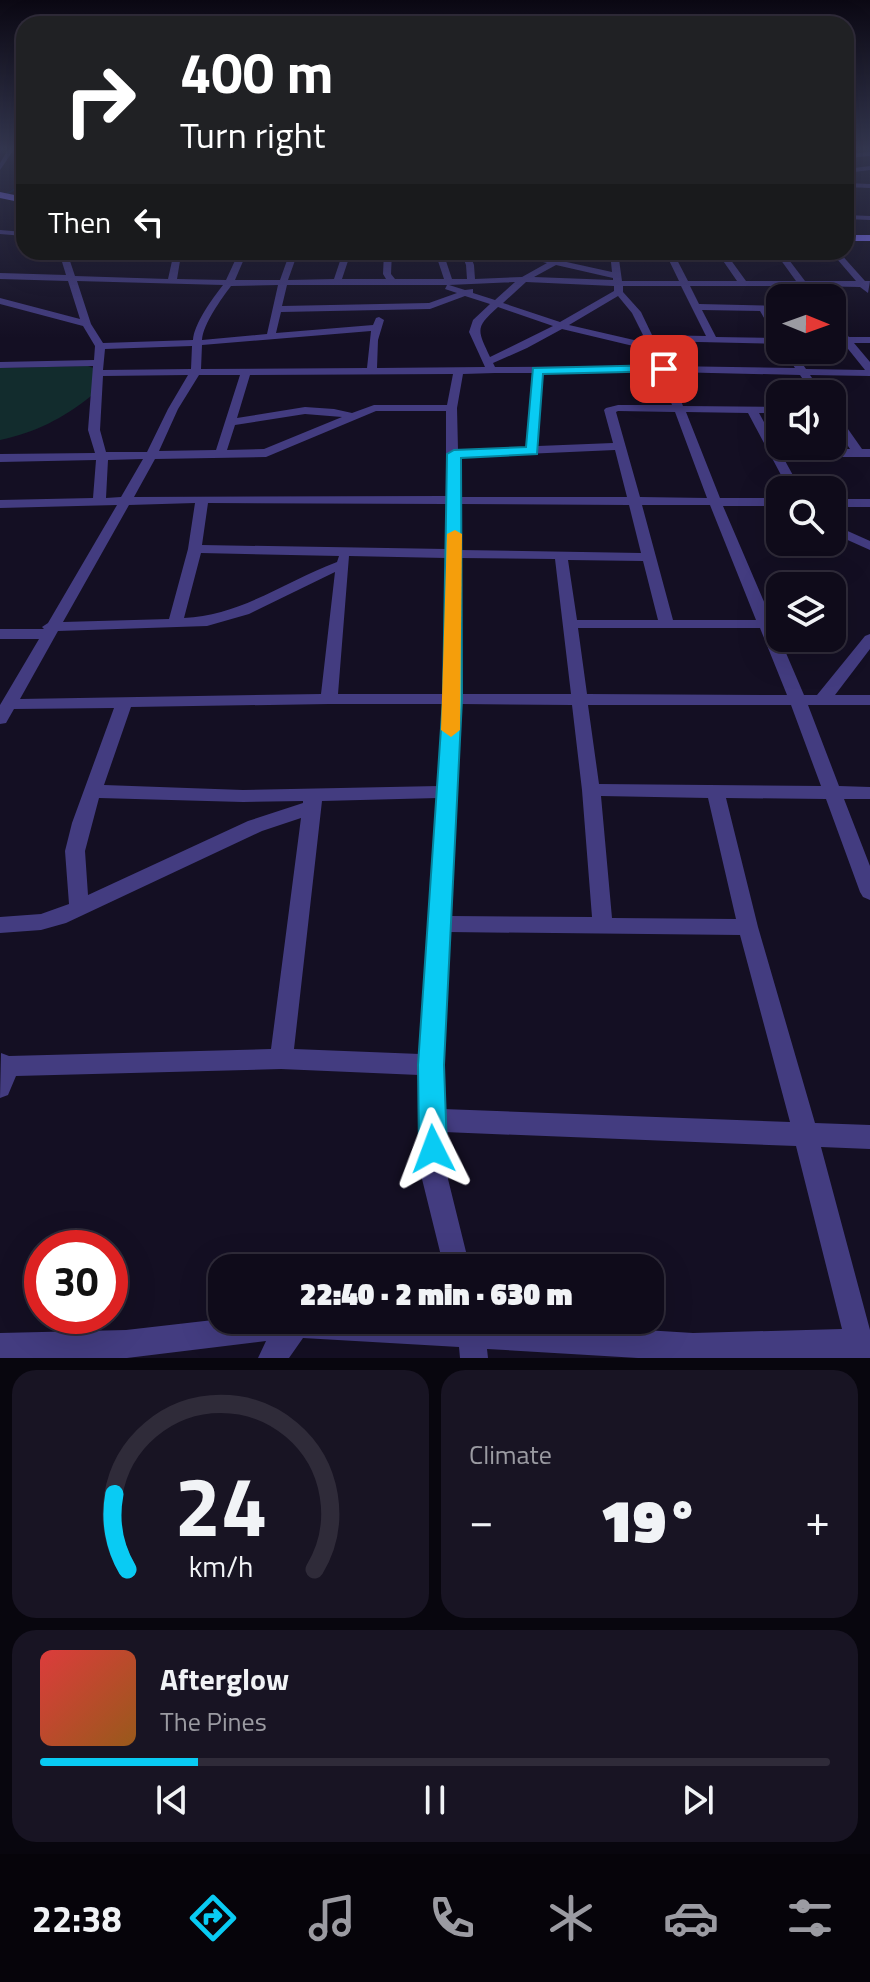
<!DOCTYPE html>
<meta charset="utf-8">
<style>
:root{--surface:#0f0b1a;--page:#181423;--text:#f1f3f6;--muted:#9b9ba2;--line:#2f2b39;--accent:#09cbf3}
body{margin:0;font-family:"Titillium Web",sans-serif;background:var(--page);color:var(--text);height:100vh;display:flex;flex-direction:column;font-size:30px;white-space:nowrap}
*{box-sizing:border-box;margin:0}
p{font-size:26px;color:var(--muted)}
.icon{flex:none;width:44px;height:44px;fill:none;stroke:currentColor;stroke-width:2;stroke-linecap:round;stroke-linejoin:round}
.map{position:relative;height:1358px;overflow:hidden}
.details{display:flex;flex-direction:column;gap:12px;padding:12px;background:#08060e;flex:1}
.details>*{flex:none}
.banner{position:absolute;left:16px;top:16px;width:838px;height:244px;border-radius:24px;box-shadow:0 8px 32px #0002,0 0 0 2px var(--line);background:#202124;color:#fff;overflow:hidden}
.needle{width:52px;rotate:91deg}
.fabs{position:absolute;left:766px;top:284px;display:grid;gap:16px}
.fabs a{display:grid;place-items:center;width:80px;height:80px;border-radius:16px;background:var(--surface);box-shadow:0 8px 32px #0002,0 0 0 2px var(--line);font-size:40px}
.speed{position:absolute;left:24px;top:1230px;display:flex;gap:16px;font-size:40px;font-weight:700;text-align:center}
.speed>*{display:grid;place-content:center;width:104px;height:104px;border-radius:50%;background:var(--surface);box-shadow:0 8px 32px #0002,0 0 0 2px var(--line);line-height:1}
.speed .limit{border:12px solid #d22;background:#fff;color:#111}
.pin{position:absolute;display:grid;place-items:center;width:68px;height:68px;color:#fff;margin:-34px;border-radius:16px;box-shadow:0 4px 12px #0006}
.me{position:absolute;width:88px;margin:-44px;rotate:357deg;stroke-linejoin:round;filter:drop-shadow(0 0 6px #0008)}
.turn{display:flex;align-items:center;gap:28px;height:168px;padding:0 32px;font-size:36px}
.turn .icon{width:104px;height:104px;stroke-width:2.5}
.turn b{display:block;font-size:56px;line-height:68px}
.then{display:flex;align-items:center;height:76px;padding:0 32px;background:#0003;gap:16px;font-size:30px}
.big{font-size:60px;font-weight:800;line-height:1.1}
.details .tile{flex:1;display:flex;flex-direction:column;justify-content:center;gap:12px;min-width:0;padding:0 28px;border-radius:24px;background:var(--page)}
.details .dial{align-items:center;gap:0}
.dial svg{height:208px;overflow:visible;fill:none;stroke:var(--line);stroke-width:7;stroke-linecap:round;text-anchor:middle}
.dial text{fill:var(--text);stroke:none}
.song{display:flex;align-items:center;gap:24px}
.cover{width:96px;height:96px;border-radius:12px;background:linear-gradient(135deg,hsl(0 70% 55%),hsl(30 70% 35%))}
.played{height:8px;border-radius:4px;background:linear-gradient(90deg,var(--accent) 20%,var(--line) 20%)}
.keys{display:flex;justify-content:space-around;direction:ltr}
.heat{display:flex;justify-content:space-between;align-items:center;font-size:44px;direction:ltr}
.details .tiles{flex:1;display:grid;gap:12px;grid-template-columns:1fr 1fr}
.tile:last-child{grid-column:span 2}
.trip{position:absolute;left:208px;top:1254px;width:456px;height:80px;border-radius:24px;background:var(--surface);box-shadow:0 8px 32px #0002,0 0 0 2px var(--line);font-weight:800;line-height:80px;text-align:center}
.tabs{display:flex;height:128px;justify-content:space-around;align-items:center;background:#06040a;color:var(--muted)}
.tabs .icon{width:56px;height:56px}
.tabs .current{color:var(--accent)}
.tabs b{font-size:36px;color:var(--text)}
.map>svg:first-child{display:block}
</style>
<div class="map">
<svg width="870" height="1358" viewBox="0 0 870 1358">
<rect width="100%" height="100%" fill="#140f23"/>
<path fill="#122c2d" d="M 88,366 L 96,369 L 91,396 C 62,419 36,432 0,440 L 0,368 Z"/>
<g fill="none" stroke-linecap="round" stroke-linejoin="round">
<path stroke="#0c1b40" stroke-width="2" d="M 0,198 L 24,184"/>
<path fill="#433c80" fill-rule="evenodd" d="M 9,148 L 15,148 L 0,170 L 0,163 Z
M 870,152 L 870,156 L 846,158 L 846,154 Z
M 870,166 L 870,170 L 846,173 L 846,169 Z
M 846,183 L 870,184 L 870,188 L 846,187 Z
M 846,215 L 870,216 L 870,220 L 846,219 Z
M 0,230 L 24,232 L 24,236 L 0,234 Z
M 59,252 L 67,252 L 75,276 L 168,279 L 172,261 L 176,259 L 180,261 L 177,279 L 226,280 L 239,252 L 247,252 L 235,280 L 280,280 L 290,252 L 298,252 L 288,280 L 334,279 L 343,252 L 351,252 L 342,279 L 386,279 L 383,274 L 384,252 L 392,252 L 391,274 L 395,279 L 444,279 L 435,252 L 443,252 L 452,279 L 467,279 L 466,265 L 461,252 L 469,252 L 474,265 L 475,279 L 522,277 L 547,263 L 504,252 L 519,252 L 553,259 L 567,252 L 577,252 L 562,261 L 612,272 L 610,252 L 618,252 L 622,281 L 679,281 L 665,252 L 673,252 L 688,281 L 737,281 L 717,252 L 725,252 L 746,281 L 796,281 L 775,252 L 783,252 L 805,281 L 856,281 L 831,252 L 839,252 L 865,281 L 870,281 L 868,293 L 860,287 L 809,286 L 817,298 L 808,298 L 800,286 L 690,286 L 699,304 L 780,306 L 780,312 L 770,311 L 780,329 L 780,344 L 655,341 L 668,366 L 795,368 L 783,350 L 793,350 L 806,369 L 865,370 L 832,329 L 832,320 L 849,337 L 870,337 L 870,343 L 854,343 L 870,362 L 870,376 L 810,375 L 823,394 L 813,394 L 800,375 L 670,372 L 683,406 L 780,407 L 780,413 L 759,413 L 779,449 L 850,449 L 832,422 L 832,411 L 836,412 L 862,449 L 870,449 L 870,457 L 783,457 L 801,490 L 789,490 L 748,413 L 686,412 L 720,498 L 780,498 L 780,506 L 723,506 L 804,695 L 817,695 L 865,636 L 870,634 L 870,649 L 835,695 L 870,695 L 870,705 L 808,705 L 839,786 L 870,787 L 870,799 L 844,799 L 870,866 L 870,900 L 863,897 L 860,892 L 826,799 L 726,798 L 758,927 L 815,1123 L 870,1125 L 870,1149 L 821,1147 L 870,1330 L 870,1358 L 638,1358 L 487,1349 L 488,1358 L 460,1358 L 459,1347 L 303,1338 L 289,1358 L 258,1358 L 266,1341 L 127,1358 L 0,1358 L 0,1333 L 126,1330 L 222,1319 L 484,1320 L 693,1333 L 842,1329 L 796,1146 L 444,1132 L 448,1179 L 470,1268 L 444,1268 L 422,1179 L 419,1075 L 281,1069 L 16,1076 L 8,1095 L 0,1098 L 1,1053 L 9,1056 L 271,1049 L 301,818 L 262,831 L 66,923 L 41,930 L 0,933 L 0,917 L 41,914 L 69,904 L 65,851 L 72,823 L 114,708 L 14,709 L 6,723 L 0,724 L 0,705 L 39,639 L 0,639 L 0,629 L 44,629 L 42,627 L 48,623 L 117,505 L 0,508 L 0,500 L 93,498 L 96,460 L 0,462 L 0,454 L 95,453 L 88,430 L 93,366 L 0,368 L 0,362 L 94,360 L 95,346 L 83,326 L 0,304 L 0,298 L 80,319 L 68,281 L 0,279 L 0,273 L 66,275 ZM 556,265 L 613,278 L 613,280 L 534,277 ZM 77,281 L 223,285 C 212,299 194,324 193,340 L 103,343 L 91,324 ZM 515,282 L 495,300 L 473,293 L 473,289 L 465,290 L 449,285 ZM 526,282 L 614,286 L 614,291 L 560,322 L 503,303 ZM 278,285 L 267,334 L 202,340 C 203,324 222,298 231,286 ZM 287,285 L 447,285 L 445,289 L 457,293 L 429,303 L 282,306 ZM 623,286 L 681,286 L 706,336 L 652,335 L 641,312 L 623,292 ZM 465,296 L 490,304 L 473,320 L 469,332 L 485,367 L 377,368 L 378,340 L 384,320 L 379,317 L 376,318 L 373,325 L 276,333 L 281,312 L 430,309 ZM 618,296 L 632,313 L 647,343 L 569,325 ZM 498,307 L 553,326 L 490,357 C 477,329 475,328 498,307 ZM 702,310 L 760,311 L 776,338 L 716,337 ZM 562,329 L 650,350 L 657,366 L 495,367 L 493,363 L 527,348 ZM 371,331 L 367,368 L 201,369 L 202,345 ZM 192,346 L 191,369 L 103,370 L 105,349 ZM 660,372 L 672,405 L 618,405 L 606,408 L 604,410 L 613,443 L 538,446 L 542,373 ZM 495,373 L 532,373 L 526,447 L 458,450 L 457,408 L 463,374 ZM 453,374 L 447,405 L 374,405 L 352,413 L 334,409 L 305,407 L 237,418 L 250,375 ZM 188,375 L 168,409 L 147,452 L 106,452 L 100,430 L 103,376 ZM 199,375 L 240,375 L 216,450 L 159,451 L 178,409 ZM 376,411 L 446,411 L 446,496 L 134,497 L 155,459 L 266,457 ZM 618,411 L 675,412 L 707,498 L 640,497 L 616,412 ZM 305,414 L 342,417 L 264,449 L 227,450 L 235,425 ZM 615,450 L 627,497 L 459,497 L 458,457 ZM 143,459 L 121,497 L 106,498 L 108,460 ZM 195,503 L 188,549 L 169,619 L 63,622 L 129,505 ZM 208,503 L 446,504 L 446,549 L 202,545 ZM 459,504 L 629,505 L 641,553 L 459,550 ZM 642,505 L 710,505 L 756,620 L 673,620 ZM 201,553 L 339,556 L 337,562 C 286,581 240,616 184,618 ZM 349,556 L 446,558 L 445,694 L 338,694 ZM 459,558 L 555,559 L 571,694 L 461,694 ZM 568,560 L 643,561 L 658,620 L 577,620 ZM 335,572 L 321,694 L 20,699 L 58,631 L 207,626 L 249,614 ZM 578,628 L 760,628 L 787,695 L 587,694 ZM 329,704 L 444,704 L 439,786 L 243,790 L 104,785 L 131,707 ZM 461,704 L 572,705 L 582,790 L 592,917 L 450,916 ZM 588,705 L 791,705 L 821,786 L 599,784 ZM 601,796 L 708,798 L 736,919 L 612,918 ZM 99,798 L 243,802 L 303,801 L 303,803 L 248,821 L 88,895 L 85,851 ZM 438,798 L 420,1054 L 294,1049 L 322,801 ZM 449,932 L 740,935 L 790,1122 L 443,1109 Z
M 832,499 L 870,499 L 870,507 L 832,507 Z
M 832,524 L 870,541 L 870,550 L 832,533 Z"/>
<path fill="#7b6ef9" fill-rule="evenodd" d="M 0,192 L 24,197 L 24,203 L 0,198 Z
M 846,235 L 870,235 L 870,241 L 846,241 Z"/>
</g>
<linearGradient id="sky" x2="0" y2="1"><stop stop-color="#0b0813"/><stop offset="0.44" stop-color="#343750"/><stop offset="1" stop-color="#343750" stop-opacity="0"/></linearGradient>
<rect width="870" height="338" fill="url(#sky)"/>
<path fill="#09cbf3" stroke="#06849e" stroke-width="2" d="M 664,365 L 668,366 L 668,371 L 543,374 L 537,454 L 461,458 L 462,699 L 444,1065 L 447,1149 L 443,1159 L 433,1163 L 423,1159 L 419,1149 L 418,1065 L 443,699 L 447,454 L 454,450 L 526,447 L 533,368 Z"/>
<path fill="#f59e0b" d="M 455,530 L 462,534 L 460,730 L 451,737 L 441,730 L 447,534 Z"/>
</svg>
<div class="fabs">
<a><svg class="needle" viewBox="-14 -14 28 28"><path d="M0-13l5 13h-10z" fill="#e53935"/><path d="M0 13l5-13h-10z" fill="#9b9ba2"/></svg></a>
<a><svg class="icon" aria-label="sound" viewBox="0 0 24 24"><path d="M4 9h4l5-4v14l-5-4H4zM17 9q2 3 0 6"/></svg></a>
<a><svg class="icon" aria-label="search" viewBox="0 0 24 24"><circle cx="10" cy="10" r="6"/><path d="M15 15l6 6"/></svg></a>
<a><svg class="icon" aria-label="layers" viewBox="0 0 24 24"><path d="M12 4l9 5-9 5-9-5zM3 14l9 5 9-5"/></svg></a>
</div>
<div class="speed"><div class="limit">30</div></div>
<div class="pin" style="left:664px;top:369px;background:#d93025"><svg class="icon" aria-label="arrive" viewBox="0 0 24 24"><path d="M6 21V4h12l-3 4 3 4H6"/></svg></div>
<svg class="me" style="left:433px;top:1149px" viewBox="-20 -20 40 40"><path d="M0-17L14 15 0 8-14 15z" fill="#09cbf3" stroke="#fff" stroke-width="4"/></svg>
<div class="trip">22:40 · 2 min · 630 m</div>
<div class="banner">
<div class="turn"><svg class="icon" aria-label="right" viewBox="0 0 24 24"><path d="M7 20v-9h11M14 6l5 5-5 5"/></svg><div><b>400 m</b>Turn right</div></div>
<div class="then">Then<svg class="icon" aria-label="left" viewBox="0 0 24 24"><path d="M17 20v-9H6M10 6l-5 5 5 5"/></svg></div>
</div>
</div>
<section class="details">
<div class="tiles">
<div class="tile dial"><svg viewBox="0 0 100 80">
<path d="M14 69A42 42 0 1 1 86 69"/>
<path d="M14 69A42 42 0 0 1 9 40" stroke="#09cbf3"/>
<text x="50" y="56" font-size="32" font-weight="700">24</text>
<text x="50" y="72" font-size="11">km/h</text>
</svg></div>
<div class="tile"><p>Climate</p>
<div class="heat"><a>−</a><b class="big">19°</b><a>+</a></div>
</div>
<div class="tile">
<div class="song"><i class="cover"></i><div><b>Afterglow</b><p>The Pines</p></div></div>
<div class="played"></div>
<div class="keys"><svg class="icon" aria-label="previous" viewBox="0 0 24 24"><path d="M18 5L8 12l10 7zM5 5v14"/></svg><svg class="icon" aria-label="pause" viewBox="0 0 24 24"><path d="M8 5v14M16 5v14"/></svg><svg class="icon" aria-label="next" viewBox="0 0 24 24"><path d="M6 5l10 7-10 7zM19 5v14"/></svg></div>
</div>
</div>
</section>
<nav class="tabs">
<b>22:38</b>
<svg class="icon current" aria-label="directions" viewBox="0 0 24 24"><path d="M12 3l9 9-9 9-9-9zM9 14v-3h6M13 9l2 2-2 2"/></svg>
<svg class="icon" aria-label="music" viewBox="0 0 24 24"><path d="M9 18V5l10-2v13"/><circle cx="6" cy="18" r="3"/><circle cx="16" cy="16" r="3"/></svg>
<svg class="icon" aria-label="phone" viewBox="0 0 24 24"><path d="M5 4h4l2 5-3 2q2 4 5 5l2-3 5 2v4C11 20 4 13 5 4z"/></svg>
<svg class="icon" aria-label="climate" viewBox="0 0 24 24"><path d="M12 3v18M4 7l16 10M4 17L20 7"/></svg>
<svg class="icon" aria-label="car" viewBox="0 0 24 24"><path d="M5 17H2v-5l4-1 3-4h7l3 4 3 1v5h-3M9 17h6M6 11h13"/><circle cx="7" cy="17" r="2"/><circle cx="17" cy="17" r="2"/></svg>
<svg class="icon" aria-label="filters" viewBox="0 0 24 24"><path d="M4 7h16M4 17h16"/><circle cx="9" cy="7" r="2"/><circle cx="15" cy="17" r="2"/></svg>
</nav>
